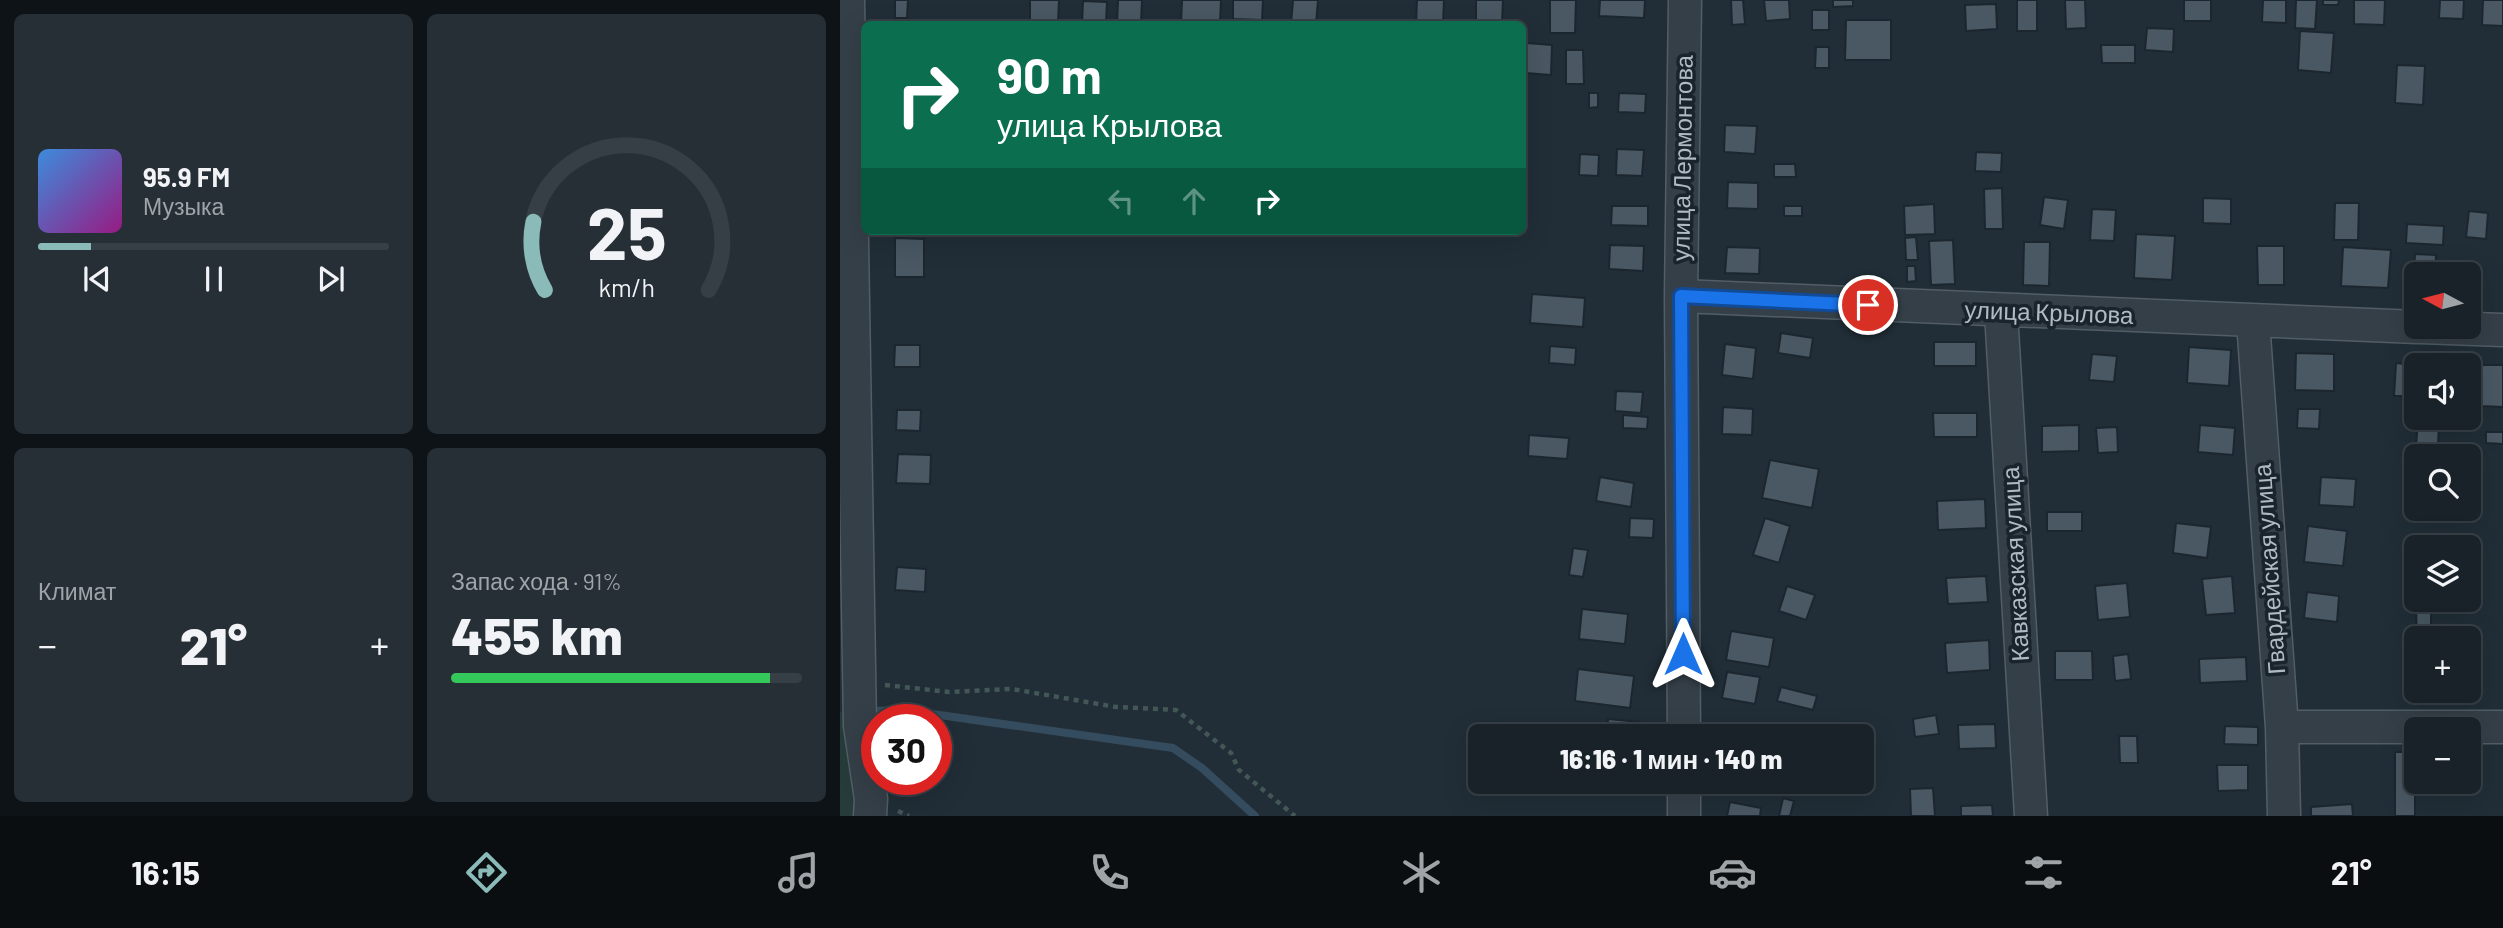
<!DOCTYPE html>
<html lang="ru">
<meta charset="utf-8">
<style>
:root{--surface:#192229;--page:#262f35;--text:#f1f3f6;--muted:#9fa4a8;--line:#373f46;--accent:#8bbbb9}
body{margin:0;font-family:Barlow,sans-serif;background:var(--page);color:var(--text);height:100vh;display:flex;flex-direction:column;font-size:26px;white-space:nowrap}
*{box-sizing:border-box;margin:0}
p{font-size:23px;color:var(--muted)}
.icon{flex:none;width:38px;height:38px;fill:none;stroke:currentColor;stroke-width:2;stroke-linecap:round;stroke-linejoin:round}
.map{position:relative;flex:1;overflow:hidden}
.sheet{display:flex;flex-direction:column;gap:14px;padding:14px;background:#0e1317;width:840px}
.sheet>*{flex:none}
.banner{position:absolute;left:21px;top:21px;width:665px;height:214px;border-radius:10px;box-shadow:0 7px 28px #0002,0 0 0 2px var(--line);background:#0b6e4f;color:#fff;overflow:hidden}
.needle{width:46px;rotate:277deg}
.tools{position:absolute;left:1564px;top:262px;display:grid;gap:14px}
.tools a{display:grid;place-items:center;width:77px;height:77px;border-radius:10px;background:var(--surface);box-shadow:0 7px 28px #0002,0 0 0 2px var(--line);font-size:35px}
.speed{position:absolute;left:21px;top:704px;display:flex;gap:14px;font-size:35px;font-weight:700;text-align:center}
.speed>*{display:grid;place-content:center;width:91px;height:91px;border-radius:50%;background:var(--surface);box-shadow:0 7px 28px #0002,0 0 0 2px var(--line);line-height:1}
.speed .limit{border:10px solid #d22;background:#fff;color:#111}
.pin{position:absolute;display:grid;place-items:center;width:60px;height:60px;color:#fff;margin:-30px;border:4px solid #fff;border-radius:50%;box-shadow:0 2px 7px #0007}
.me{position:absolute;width:77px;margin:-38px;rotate:0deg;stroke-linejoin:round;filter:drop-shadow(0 0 5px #0008)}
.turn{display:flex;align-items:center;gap:24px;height:147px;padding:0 21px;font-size:32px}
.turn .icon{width:91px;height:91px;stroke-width:2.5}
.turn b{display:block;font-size:49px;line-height:60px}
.lanes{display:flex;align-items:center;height:66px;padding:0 21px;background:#0003;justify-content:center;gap:35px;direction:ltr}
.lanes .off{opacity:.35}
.big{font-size:52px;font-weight:800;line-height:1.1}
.sheet .card{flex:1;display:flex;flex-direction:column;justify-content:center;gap:10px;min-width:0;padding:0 24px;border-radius:10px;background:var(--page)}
.sheet .dial{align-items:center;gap:0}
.dial svg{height:182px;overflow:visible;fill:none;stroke:var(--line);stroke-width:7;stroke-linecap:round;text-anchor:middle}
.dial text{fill:var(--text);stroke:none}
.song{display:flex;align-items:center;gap:21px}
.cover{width:84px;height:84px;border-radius:10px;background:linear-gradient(135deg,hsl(210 70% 55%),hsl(310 70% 35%))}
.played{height:7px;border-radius:4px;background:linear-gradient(90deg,var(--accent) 15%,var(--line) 15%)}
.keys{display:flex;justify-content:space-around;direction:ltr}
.heat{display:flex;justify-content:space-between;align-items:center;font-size:38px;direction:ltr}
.charge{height:10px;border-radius:5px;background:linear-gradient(90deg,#34c759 91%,var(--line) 0)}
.sheet .tiles{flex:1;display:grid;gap:14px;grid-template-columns:repeat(2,1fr)}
.trip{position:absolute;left:628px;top:724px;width:406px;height:70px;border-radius:10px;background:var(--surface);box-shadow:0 7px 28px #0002,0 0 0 2px var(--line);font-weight:800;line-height:70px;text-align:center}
.tabs{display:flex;height:112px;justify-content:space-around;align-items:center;background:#0a0e10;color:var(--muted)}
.tabs .icon{width:49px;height:49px}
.tabs .on{color:var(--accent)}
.tabs b{font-size:32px;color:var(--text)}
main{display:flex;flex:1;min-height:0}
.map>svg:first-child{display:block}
</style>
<main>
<section class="sheet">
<div class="tiles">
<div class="card">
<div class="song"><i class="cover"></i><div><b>95.9 FM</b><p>Музыка</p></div></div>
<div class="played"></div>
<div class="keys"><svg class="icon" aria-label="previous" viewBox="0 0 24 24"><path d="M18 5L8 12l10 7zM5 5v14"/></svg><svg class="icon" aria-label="pause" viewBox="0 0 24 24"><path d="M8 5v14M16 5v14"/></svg><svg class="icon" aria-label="next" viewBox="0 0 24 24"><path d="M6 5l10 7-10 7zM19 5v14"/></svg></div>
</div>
<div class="card dial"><svg viewBox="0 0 100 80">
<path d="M14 69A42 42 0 1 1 86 69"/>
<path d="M14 69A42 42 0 0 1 9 39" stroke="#8bbbb9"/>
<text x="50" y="56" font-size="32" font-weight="700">25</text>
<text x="50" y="72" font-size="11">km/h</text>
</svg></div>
<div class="card"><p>Климат</p>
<div class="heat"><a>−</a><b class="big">21°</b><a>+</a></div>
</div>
<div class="card"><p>Запас хода · 91%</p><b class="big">455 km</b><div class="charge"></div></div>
</div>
</section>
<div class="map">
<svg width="1663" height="816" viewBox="0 0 1663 816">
<rect width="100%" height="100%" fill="#212e37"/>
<path fill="#263c3a" d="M 20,711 L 30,816 L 0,816 L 0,712 Z"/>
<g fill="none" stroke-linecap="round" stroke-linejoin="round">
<path stroke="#354c5e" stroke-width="8" d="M 27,711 L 64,710 L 333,748 L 362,768 L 415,816"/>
</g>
<path fill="#495863" stroke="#1c262f" stroke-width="2" d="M 55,0 L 68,0 L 67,18 L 55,18 Z
M 190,0 L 219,0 L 218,24 L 190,24 Z
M 278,0 L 302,0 L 301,24 L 277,24 Z
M 342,0 L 381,0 L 380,24 L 341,24 Z
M 393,0 L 423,0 L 422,20 L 393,19 Z
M 453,0 L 478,0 L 476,24 L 451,24 Z
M 577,0 L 604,0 L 603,24 L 576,24 Z
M 636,0 L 663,0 L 662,24 L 636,24 Z
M 710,0 L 736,0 L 735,33 L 710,33 Z
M 760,0 L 805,0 L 804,18 L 759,16 Z
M 891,0 L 903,0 L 905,24 L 892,25 Z
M 924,0 L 949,0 L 950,19 L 926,21 Z
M 993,0 L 1013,0 L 1013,6 L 993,7 Z
M 1177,0 L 1197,0 L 1197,31 L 1177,31 Z
M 1225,0 L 1245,0 L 1246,28 L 1226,29 Z
M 1344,0 L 1371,0 L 1371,21 L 1344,21 Z
M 1423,0 L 1446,0 L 1446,23 L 1422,22 Z
M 1456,0 L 1477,0 L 1475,29 L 1455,28 Z
M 1483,0 L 1499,0 L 1498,5 L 1483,5 Z
M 1514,0 L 1545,0 L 1544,25 L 1514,24 Z
M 1600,0 L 1624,0 L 1623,19 L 1599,18 Z
M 1643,0 L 1663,0 L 1663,26 L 1642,25 Z
M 243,1 L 267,2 L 266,24 L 242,24 Z
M 1156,4 L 1157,29 L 1126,31 L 1125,5 Z
M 972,10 L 989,10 L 989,30 L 972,30 Z
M 1006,20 L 1051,20 L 1051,60 L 1005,60 Z
M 1307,28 L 1334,29 L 1333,52 L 1305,50 Z
M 1460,31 L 1494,33 L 1491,73 L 1458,70 Z
M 687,43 L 712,45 L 711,75 L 686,73 Z
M 1261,45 L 1295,45 L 1295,63 L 1262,63 Z
M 976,47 L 989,47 L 989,68 L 975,68 Z
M 726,50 L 743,50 L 744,84 L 726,84 Z
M 1557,65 L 1585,66 L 1583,105 L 1555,103 Z
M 749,93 L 758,93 L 758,107 L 749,108 Z
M 779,93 L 806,94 L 805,113 L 778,112 Z
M 885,125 L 917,126 L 915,154 L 884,152 Z
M 777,149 L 804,150 L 802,176 L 776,175 Z
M 1136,152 L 1162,153 L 1161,172 L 1135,171 Z
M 740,154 L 759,155 L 758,176 L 739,175 Z
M 934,164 L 955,164 L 956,177 L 934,177 Z
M 888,182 L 918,183 L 918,209 L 887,208 Z
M 1162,188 L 1163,229 L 1145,229 L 1144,189 Z
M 1204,197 L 1228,200 L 1224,229 L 1200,225 Z
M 1363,198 L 1391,199 L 1391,224 L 1363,223 Z
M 1495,203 L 1519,203 L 1518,240 L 1494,240 Z
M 1094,204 L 1095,234 L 1065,235 L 1064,206 Z
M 772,206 L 808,206 L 808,226 L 771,225 Z
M 944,206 L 962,206 L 962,216 L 944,216 Z
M 1252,209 L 1276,210 L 1274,241 L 1250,240 Z
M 1629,211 L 1648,213 L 1646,239 L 1626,237 Z
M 1567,224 L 1604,226 L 1603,245 L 1566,243 Z
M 1296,234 L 1335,236 L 1332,280 L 1294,278 Z
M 1076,237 L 1078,260 L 1066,260 L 1065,238 Z
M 55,238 L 84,239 L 84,277 L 55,277 Z
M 1113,240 L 1115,284 L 1091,285 L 1089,241 Z
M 1184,242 L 1210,242 L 1209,286 L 1183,285 Z
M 770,245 L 804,246 L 803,271 L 769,269 Z
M 1417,246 L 1444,246 L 1444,285 L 1418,285 Z
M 887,247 L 920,248 L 919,274 L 885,273 Z
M 1503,247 L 1551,250 L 1548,288 L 1501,286 Z
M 1575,254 L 1596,255 L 1595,275 L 1577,275 L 1577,291 L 1573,291 Z
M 1067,266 L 1075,266 L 1076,281 L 1067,282 Z
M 692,294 L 745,298 L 743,327 L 690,323 Z
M 941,333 L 973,338 L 970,358 L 938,353 Z
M 1094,342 L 1136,342 L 1136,366 L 1094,366 Z
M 885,344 L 916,348 L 913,379 L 882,375 Z
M 55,345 L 80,345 L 80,367 L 54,367 Z
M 710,346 L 736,348 L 735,365 L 709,363 Z
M 1349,347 L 1391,350 L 1389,386 L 1347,383 Z
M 1456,353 L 1494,354 L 1494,391 L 1455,390 Z
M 1252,354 L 1277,356 L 1274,382 L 1249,380 Z
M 1584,357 L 1606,358 L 1606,366 L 1584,366 Z
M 1556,363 L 1573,365 L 1571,396 L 1554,396 Z
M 1641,365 L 1663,365 L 1663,407 L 1640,406 Z
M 776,391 L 803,392 L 801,413 L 775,411 Z
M 883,407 L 913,409 L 912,435 L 882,434 Z
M 1458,409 L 1480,409 L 1479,429 L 1457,428 Z
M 57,410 L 81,410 L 80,431 L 56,430 Z
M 1093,413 L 1137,413 L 1137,437 L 1094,437 Z
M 783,415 L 808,417 L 807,429 L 783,428 Z
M 1578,419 L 1599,420 L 1598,447 L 1576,446 Z
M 1239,425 L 1239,451 L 1202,452 L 1202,426 Z
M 1360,425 L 1395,428 L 1393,455 L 1358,452 Z
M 1277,427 L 1278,452 L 1258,453 L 1256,428 Z
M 1646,432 L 1663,432 L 1663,444 L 1646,443 Z
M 689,435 L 729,438 L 727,459 L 688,456 Z
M 58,454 L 91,455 L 90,484 L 56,483 Z
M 930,460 L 979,469 L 972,508 L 922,498 Z
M 760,477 L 794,483 L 791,507 L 756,501 Z
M 1481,477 L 1516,479 L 1514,507 L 1479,505 Z
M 1145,499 L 1146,528 L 1098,530 L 1097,501 Z
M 1207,512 L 1242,512 L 1242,531 L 1207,531 Z
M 790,518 L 814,519 L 813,538 L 789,537 Z
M 925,518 L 950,526 L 939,563 L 913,555 Z
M 1336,523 L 1371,527 L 1367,558 L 1333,553 Z
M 1468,526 L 1507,531 L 1503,566 L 1464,562 Z
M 733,548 L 748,550 L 743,577 L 729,575 Z
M 57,567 L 86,569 L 85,592 L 55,590 Z
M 1575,571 L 1577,571 L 1577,600 L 1591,600 L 1591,639 L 1577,639 L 1577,641 Z
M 1146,576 L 1148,602 L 1108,604 L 1106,578 Z
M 1392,576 L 1395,613 L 1366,615 L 1362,579 Z
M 1287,583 L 1290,617 L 1258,620 L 1255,586 Z
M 947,586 L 975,595 L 966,620 L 939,611 Z
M 1467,592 L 1499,596 L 1497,622 L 1464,618 Z
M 742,609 L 788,614 L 785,644 L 739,639 Z
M 1598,629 L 1636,630 L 1635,651 L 1629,651 L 1629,639 L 1598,639 Z
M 891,631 L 934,638 L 929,667 L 886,660 Z
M 1149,640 L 1150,670 L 1107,673 L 1105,643 Z
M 1215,651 L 1252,651 L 1253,680 L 1215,680 Z
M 1288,654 L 1291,679 L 1275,681 L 1273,656 Z
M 1406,657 L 1407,681 L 1360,683 L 1359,659 Z
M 1629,657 L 1637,657 L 1636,698 L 1581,696 L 1581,691 L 1629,691 Z
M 738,669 L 794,676 L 790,708 L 735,701 Z
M 887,672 L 920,677 L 915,704 L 882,698 Z
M 941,687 L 977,696 L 973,710 L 937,701 Z
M 1096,715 L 1099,734 L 1075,737 L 1073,719 Z
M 768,719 L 800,722 L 799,737 L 767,737 Z
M 1155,724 L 1156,748 L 1119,749 L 1118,725 Z
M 1385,726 L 1418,727 L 1418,745 L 1384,744 Z
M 1279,736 L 1297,736 L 1298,763 L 1280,763 Z
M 1555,752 L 1575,752 L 1575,816 L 1555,816 Z
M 1377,765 L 1408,765 L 1408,790 L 1378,791 Z
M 1093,788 L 1095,816 L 1071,816 L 1070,789 Z
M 943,798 L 954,801 L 950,816 L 939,816 Z
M 890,802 L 921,808 L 920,816 L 887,816 Z
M 1512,804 L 1513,816 L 1471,816 L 1471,807 Z
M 1152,805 L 1153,816 L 1121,816 L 1121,806 Z"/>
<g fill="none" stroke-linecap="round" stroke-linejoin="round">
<defs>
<path id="minor" d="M 8,0 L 20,726 L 31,799 L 30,816
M 841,296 L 1577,327
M 1161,312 L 1191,816
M 1413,321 L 1442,727 L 1444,816
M 1580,327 L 1663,330
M 1442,727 L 1663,727
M 844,737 L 841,296 L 845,0
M 844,782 L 844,816"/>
</defs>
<use href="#minor" stroke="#525d66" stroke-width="35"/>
<path stroke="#435757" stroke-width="4.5" stroke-dasharray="5 5" stroke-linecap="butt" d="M 45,685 L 109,692 L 172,689 L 276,707 L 336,710 L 391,753 L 399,770 L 455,816
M 58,811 L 69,816"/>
<use href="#minor" stroke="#353f48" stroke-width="32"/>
</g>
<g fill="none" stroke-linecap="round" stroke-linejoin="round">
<defs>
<path id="route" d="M 843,654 L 841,296 L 1028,305"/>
</defs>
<use href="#route" stroke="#114b97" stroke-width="18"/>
<use href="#route" stroke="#1a73e8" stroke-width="12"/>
</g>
<g text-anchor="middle" stroke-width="7" stroke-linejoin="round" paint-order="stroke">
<g font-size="24" fill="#afbac4" stroke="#1a242c">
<text transform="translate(843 158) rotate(-89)" y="8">улица Лермонтова</text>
<text transform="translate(1209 313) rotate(2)" y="8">улица Крылова</text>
<text transform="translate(1176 564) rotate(-93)" y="8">Кавказская улица</text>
<text transform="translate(1430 569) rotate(-94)" y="8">Гвардейская улица</text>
</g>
</g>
</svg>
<div class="tools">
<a><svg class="needle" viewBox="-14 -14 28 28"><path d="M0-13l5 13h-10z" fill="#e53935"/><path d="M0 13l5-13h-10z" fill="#9fa4a8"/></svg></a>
<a><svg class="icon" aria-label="sound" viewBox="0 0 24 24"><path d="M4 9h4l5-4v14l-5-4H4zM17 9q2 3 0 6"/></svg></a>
<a><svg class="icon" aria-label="search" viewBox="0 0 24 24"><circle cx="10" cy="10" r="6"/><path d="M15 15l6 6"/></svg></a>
<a><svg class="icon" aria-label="layers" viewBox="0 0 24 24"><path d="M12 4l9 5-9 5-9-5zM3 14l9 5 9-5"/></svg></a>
<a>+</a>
<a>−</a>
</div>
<div class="speed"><div class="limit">30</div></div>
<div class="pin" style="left:1028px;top:305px;background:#d93025"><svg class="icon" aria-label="arrive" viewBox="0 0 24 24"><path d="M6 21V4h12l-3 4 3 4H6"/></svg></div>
<svg class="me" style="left:843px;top:654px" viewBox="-20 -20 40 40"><path d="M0-17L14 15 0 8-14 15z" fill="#1a73e8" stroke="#fff" stroke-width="4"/></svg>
<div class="trip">16:16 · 1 мин · 140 m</div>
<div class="banner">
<div class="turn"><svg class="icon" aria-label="right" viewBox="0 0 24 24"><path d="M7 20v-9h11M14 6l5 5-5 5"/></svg><div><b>90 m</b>улица Крылова</div></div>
<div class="lanes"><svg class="icon off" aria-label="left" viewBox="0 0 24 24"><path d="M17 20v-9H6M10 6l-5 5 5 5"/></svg><svg class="icon off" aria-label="ahead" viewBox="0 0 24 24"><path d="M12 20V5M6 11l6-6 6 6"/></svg><svg class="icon" aria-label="right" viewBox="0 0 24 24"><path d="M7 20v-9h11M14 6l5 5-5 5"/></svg></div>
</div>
</div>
</main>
<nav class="tabs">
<b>16:15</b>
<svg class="icon on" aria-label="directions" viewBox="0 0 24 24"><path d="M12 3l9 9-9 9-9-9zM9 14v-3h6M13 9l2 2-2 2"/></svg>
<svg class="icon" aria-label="music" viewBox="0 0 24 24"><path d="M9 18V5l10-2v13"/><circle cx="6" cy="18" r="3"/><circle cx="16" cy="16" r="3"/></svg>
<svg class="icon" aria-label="phone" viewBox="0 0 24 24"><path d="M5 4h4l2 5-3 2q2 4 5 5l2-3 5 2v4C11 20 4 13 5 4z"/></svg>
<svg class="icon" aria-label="climate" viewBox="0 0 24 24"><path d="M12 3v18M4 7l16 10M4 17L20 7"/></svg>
<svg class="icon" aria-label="car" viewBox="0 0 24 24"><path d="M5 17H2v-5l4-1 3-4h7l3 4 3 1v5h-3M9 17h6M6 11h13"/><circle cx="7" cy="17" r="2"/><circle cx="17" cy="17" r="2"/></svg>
<svg class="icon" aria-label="filters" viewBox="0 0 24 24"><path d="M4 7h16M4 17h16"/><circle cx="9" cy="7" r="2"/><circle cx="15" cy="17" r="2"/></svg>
<b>21°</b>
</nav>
